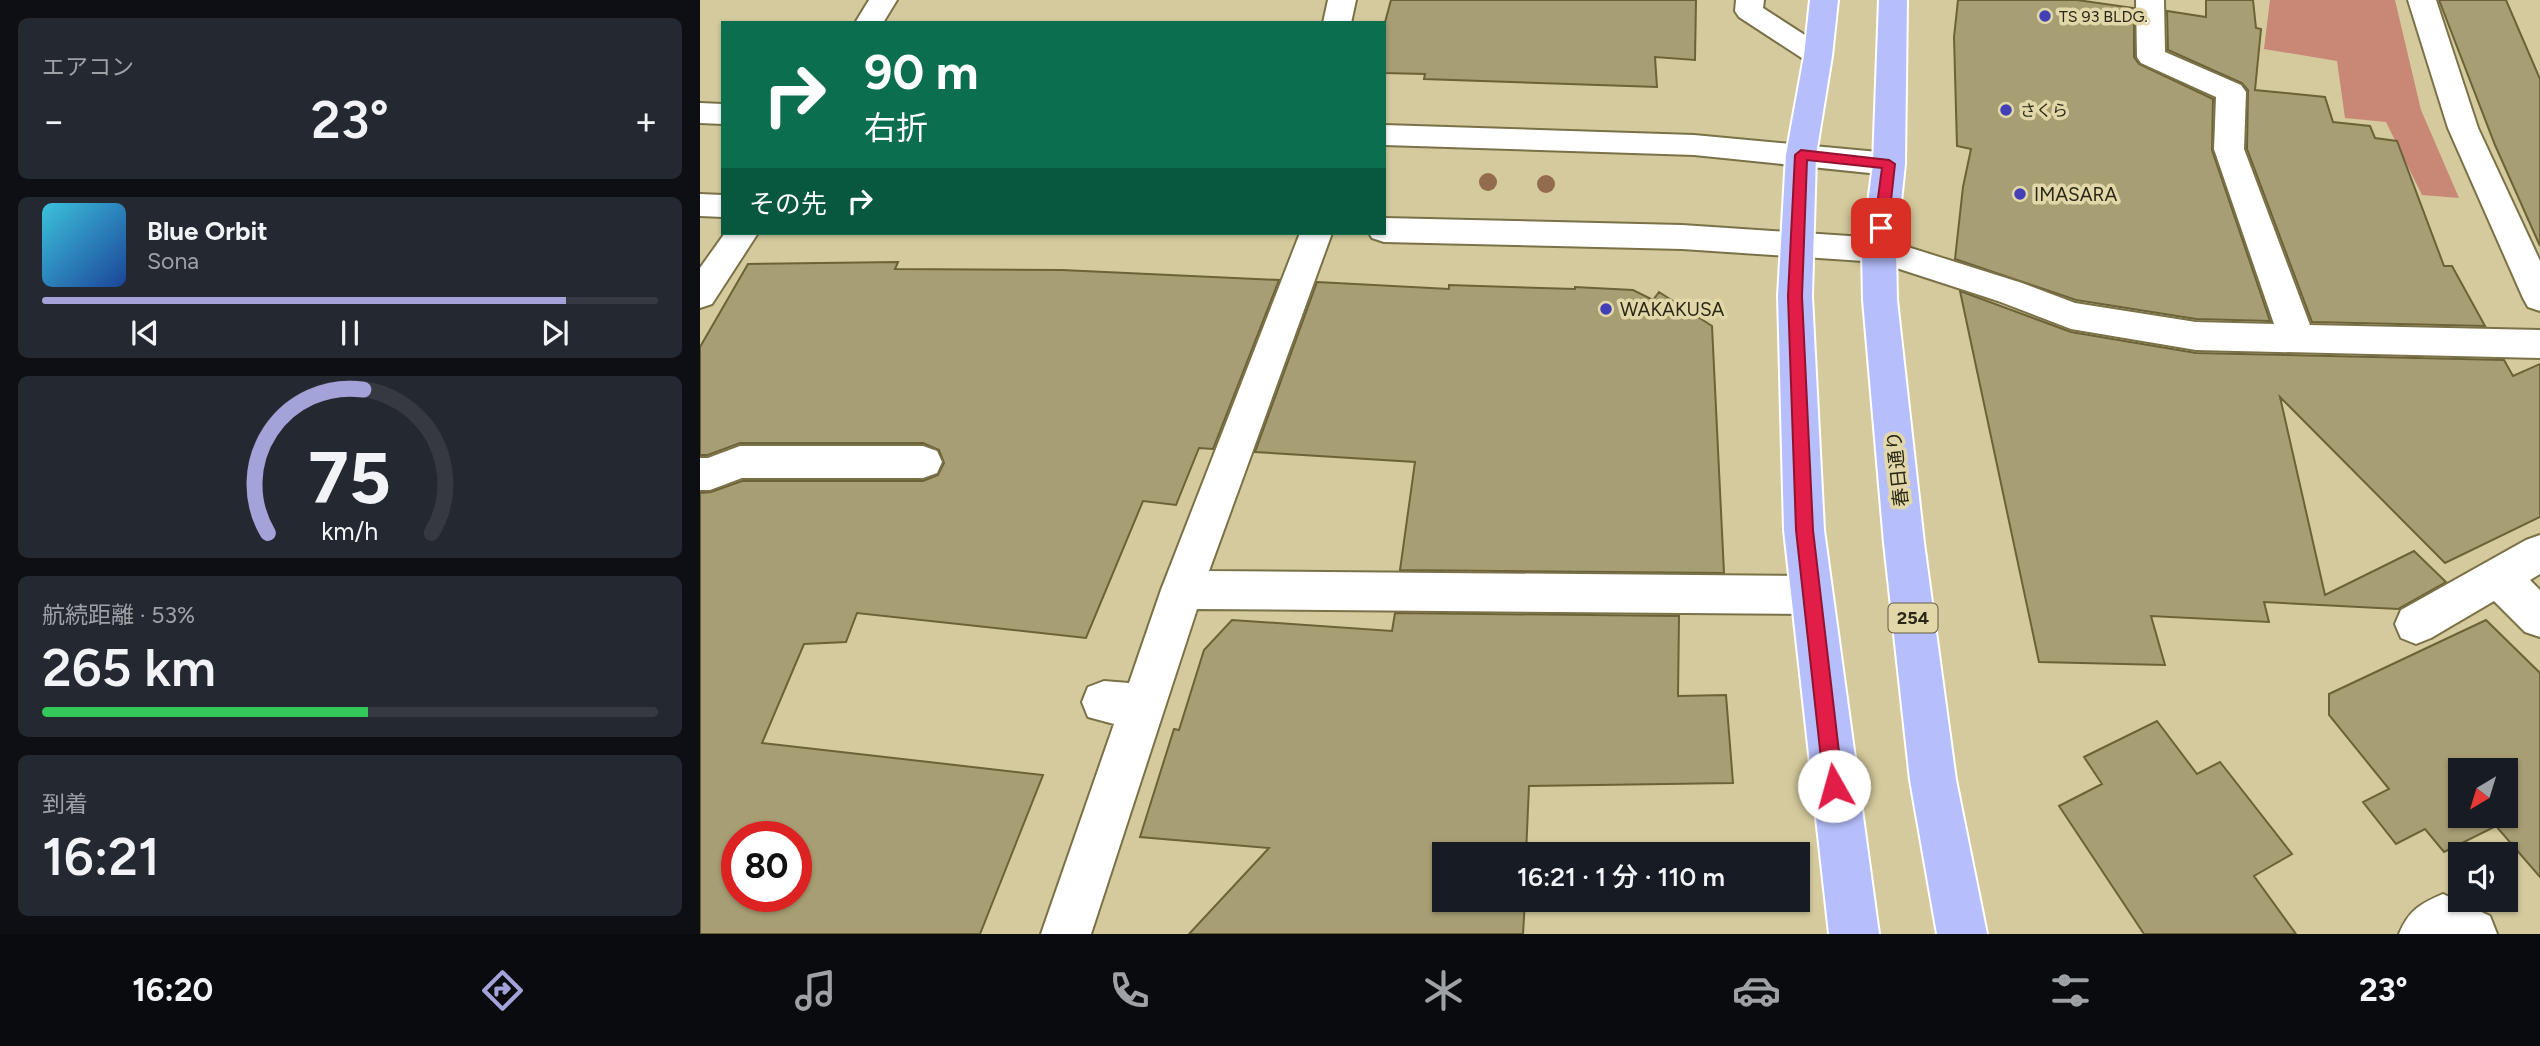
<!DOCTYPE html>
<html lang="ja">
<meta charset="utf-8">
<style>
:root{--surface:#171b24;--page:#242831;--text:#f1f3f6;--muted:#9ea1a6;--line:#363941;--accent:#a3a2d9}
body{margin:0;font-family:Figtree,"Noto Sans JP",sans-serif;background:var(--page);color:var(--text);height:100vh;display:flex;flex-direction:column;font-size:26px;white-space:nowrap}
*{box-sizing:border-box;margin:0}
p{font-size:23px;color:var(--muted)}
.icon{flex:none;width:38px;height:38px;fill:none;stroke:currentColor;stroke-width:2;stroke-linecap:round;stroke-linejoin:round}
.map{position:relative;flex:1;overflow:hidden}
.side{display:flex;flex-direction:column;gap:18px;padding:18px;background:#0d0f14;width:700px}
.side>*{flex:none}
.hud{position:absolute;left:21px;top:21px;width:665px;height:214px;border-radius:0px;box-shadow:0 2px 5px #0004;background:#0b6e4f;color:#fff;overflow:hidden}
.needle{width:46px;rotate:218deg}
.buttons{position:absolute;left:1748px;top:758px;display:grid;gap:14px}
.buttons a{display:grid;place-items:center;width:70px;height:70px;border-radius:0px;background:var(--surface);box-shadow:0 2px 5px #0004;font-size:35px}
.speed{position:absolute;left:21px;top:821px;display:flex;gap:14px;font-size:35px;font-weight:700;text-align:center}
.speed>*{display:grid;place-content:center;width:91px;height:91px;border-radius:50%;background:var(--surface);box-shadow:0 2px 5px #0004;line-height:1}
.speed .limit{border:10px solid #d22;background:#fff;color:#111}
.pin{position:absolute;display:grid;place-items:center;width:60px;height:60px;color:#fff;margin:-30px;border-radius:14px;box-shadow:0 4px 10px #0006}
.me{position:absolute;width:77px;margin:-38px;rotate:353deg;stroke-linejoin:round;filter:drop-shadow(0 0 5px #0008)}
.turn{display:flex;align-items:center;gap:24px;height:147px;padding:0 28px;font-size:32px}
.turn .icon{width:91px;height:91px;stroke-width:2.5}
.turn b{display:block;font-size:49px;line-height:60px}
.then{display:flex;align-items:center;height:66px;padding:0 28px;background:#0003;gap:14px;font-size:26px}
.big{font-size:52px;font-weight:600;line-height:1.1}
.side .tile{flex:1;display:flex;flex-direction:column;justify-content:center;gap:10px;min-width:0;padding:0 24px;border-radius:10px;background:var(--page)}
.side .dial{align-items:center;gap:0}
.dial svg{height:182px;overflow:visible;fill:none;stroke:var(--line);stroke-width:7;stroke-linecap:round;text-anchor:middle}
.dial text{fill:var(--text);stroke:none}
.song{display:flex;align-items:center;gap:21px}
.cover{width:84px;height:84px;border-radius:10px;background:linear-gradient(135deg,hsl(190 70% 55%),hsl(220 70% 35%))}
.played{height:7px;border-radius:4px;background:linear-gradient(90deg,var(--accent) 85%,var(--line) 85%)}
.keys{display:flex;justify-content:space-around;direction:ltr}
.heat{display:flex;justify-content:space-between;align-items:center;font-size:38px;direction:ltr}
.charge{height:10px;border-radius:5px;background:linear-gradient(90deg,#34c759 53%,var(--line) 0)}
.trip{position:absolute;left:732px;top:842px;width:378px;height:70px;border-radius:0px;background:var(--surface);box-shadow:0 2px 5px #0004;font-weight:600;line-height:70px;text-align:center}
.tabs{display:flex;height:112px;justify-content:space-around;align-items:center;background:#090b0e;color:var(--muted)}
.tabs .icon{width:49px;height:49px}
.tabs .selected{color:var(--accent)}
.tabs b{font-size:32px;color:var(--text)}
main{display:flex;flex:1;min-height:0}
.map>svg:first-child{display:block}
</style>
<main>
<section class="side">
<div class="tile"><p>エアコン</p>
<div class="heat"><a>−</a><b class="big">23°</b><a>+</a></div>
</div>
<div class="tile">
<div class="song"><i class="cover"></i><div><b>Blue Orbit</b><p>Sona</p></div></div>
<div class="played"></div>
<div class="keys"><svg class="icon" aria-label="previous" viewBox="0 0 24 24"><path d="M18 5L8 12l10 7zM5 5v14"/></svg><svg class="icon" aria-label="pause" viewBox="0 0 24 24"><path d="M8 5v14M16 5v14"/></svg><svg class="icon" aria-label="next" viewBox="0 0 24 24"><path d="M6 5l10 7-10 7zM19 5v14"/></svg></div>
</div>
<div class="tile dial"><svg viewBox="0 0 100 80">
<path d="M14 69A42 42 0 1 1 86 69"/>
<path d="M14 69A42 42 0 0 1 56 6" stroke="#a3a2d9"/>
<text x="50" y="56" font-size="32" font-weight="700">75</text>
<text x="50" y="72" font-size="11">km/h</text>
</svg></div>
<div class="tile"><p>航続距離 · 53%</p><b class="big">265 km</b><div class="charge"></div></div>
<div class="tile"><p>到着</p><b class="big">16:21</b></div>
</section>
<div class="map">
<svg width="1840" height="934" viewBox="0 0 1840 934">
<rect width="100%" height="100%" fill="#d4ca9d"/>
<path fill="#c88875" d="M 1570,0 L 1695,0 L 1721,110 L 1759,198 L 1722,195 L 1686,122 L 1645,118 L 1637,61 L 1564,49 Z"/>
<path fill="#a79e73" stroke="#6b6238" stroke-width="2" fill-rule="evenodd" d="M 691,0 L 996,0 L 995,60 L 955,57 L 957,87 L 724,79 L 725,74 L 684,73 L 684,26 Z
M 1258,0 L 1377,0 L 1434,8 L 1434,57 L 1439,64 L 1513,99 L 1512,150 L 1570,321 L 1496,319 L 1376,300 L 1255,259 L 1263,187 L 1271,149 L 1257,146 L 1254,37 Z
M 1506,0 L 1553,0 L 1556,28 L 1561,29 L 1555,90 L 1625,97 L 1633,122 L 1670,126 L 1675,138 L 1697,141 L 1744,266 L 1752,266 L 1785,326 L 1612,322 L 1547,149 L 1548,90 L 1542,83 L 1468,50 L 1467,11 L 1506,17 Z
M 1739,0 L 1806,0 L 1840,79 L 1840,246 L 1795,145 Z
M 198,262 L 195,269 L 362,270 L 579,280 L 513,449 L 499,448 L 476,505 L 443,501 L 386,638 L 157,613 L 146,642 L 104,644 L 62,743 L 343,775 L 280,934 L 0,934 L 0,493 L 11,492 L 42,481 L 223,481 L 238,475 L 244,463 L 239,450 L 223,443 L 40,443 L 8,455 L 0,455 L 0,347 L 48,264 ZM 37,836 L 96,836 L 96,896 L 37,896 Z
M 617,282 L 749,289 L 749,285 L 875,289 L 875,287 L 933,290 L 953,300 L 959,292 L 1012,326 L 1024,573 L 700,570 L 715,462 L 555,452 Z
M 1260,291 L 1371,332 L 1496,353 L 1804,360 L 1813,376 L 1840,364 L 1840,517 L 1745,563 L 1580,397 L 1625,595 L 1714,551 L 1746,582 L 1698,609 L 1564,602 L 1569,622 L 1451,616 L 1465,665 L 1339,662 Z
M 695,613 L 979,616 L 978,696 L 1026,695 L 1033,783 L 829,786 L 826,854 L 744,854 L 744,900 L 825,900 L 823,934 L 489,934 L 569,848 L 440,837 L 474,729 L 479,730 L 504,650 L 532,620 L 692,631 Z
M 1786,620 L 1840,673 L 1840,877 L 1796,826 L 1744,852 L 1725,829 L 1696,844 L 1663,802 L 1689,789 L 1629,715 L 1629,694 ZM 1760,770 L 1806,770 L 1806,816 L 1760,816 Z
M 1457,721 L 1497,774 L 1520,762 L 1592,854 L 1554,876 L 1596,934 L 1444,934 L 1359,806 L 1402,784 L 1384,757 Z"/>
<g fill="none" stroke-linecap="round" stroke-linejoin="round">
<defs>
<path id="minor" d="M 169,0 L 197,0 L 183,23 L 155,23 Z
M 628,0 L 656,0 L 651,23 L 623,23 Z
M 1036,0 L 1064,0 L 1063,8 L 1128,50 L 1132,56 L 1128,62 L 1118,65 L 1108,62 L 1039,17 L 1035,11 Z
M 1436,0 L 1464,0 L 1465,52 L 1541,85 L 1546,92 L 1544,149 L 1610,325 L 1840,330 L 1840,358 L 1496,350 L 1371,329 L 1298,301 L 1178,262 L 982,249 L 684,242 L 672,238 L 669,233 L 684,233 L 684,218 L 982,225 L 1179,238 L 1322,283 L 1375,303 L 1496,322 L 1574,324 L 1514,149 L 1516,97 L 1441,63 L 1437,57 Z
M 1708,0 L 1736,0 L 1778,128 L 1840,261 L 1840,311 L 1828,307 L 1823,298 L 1748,128 Z
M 0,103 L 23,104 L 23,124 L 0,123 Z
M 684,125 L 994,135 L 1189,153 L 1200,157 L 1205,164 L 1200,171 L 1189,175 L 994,155 L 684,145 Z
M 0,194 L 23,195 L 23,217 L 0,216 Z
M 25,233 L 58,233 L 12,304 L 0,308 L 0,268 Z
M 600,233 L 632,233 L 509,571 L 1111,576 L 1126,582 L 1132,595 L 1126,608 L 1111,614 L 497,609 L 391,934 L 341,934 L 414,724 L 388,717 L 382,702 L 388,687 L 404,681 L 429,683 L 461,590 Z
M 40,446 L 223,446 L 237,451 L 242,462 L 237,473 L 223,478 L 42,478 L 10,490 L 0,490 L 0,458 L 8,458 Z
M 1840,535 L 1840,574 L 1830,580 L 1840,590 L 1840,637 L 1825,632 L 1794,601 L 1731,638 L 1716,644 L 1701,638 L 1695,624 L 1701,610 L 1826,540 Z
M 1743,894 L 1790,916 L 1797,934 L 1699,934 C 1709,910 1720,904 1743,894 Z"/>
<path id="highway" d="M 1110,0 L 1138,0 L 1132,56 L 1116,155 L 1112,296 L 1124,530 L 1179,934 L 1129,934 L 1084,530 L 1078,296 L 1086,155 L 1104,56 Z
M 1179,0 L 1207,0 L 1205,164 L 1196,250 L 1197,300 L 1224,543 L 1256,780 L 1287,934 L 1237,934 L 1210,780 L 1184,543 L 1163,300 L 1162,250 L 1173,164 Z"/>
</defs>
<use href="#minor" stroke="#7a7147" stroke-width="4"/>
<use href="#highway" stroke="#fff" stroke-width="4"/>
<use href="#minor" fill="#fff" fill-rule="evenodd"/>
<use href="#highway" fill="#b6bffb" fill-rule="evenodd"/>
</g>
<g fill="#926c4d">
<circle cx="788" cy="182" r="9"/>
<circle cx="846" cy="184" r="9"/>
</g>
<path fill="#e11d48" stroke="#92132f" stroke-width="2" d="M 1101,150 L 1189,160 L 1195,164 L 1188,228 L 1181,233 L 1174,228 L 1182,168 L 1107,160 L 1102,296 L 1113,530 L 1143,786 L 1141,793 L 1134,796 L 1127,793 L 1124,786 L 1096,530 L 1088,296 L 1095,155 Z"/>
<g fill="#4340b6" stroke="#e1d7a9" stroke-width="2.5">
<circle cx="1345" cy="16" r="7"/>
<circle cx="1306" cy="110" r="7"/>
<circle cx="1320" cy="194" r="7"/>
<circle cx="906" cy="309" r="7"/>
</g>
<g text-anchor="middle" stroke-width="7" stroke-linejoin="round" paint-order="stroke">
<g font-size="16" fill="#2b2716" stroke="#e1d7a9" text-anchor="start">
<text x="1359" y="22">TS 93 BLDG.</text>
<text x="1320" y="116">さくら</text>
</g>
<rect fill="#e1d7a9" stroke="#625c42" stroke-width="2" x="1188.5" y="603.5" width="49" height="29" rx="5"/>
<g font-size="18" font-weight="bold" fill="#2b2716">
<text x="1213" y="624">254</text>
</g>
<g font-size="19" fill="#2b2716" stroke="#e1d7a9" text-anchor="start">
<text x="1334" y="201">IMASARA</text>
<text x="920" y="316">WAKAKUSA</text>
</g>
<g font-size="19" fill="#2b2716" stroke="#e1d7a9">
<text transform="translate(1197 469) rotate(-96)" y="7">春日通り</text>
</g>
</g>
</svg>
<div class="buttons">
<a><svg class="needle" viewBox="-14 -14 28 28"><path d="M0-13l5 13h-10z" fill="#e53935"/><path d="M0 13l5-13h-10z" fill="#9ea1a6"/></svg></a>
<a><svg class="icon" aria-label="sound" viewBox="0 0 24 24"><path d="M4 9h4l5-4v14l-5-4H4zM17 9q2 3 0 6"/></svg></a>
</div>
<div class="speed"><div class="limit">80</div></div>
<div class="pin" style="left:1181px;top:228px;background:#d93025"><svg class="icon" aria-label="arrive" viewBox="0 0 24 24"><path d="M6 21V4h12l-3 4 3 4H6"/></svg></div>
<svg class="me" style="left:1134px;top:786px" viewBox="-20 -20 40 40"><circle r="19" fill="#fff"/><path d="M0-13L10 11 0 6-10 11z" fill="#e11d48"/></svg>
<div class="trip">16:21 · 1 分 · 110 m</div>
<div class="hud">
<div class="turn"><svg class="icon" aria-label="right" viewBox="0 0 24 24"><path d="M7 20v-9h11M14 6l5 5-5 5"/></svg><div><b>90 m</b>右折</div></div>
<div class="then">その先<svg class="icon" aria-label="right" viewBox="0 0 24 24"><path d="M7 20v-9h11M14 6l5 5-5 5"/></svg></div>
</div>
</div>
</main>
<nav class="tabs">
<b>16:20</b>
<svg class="icon selected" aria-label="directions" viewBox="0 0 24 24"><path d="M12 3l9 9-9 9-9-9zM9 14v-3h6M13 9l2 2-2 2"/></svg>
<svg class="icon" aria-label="music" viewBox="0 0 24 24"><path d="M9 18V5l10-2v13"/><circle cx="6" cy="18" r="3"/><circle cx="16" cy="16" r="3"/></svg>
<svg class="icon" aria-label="phone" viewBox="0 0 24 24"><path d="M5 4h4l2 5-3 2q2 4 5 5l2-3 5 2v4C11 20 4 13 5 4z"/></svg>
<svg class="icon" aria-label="climate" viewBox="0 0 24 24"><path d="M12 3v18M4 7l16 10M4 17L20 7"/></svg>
<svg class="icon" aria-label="car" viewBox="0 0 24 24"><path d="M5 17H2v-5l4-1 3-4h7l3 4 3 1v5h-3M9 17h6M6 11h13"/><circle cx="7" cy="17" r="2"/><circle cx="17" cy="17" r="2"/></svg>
<svg class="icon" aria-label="filters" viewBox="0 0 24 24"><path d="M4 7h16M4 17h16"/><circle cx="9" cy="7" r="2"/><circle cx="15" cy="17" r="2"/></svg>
<b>23°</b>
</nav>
